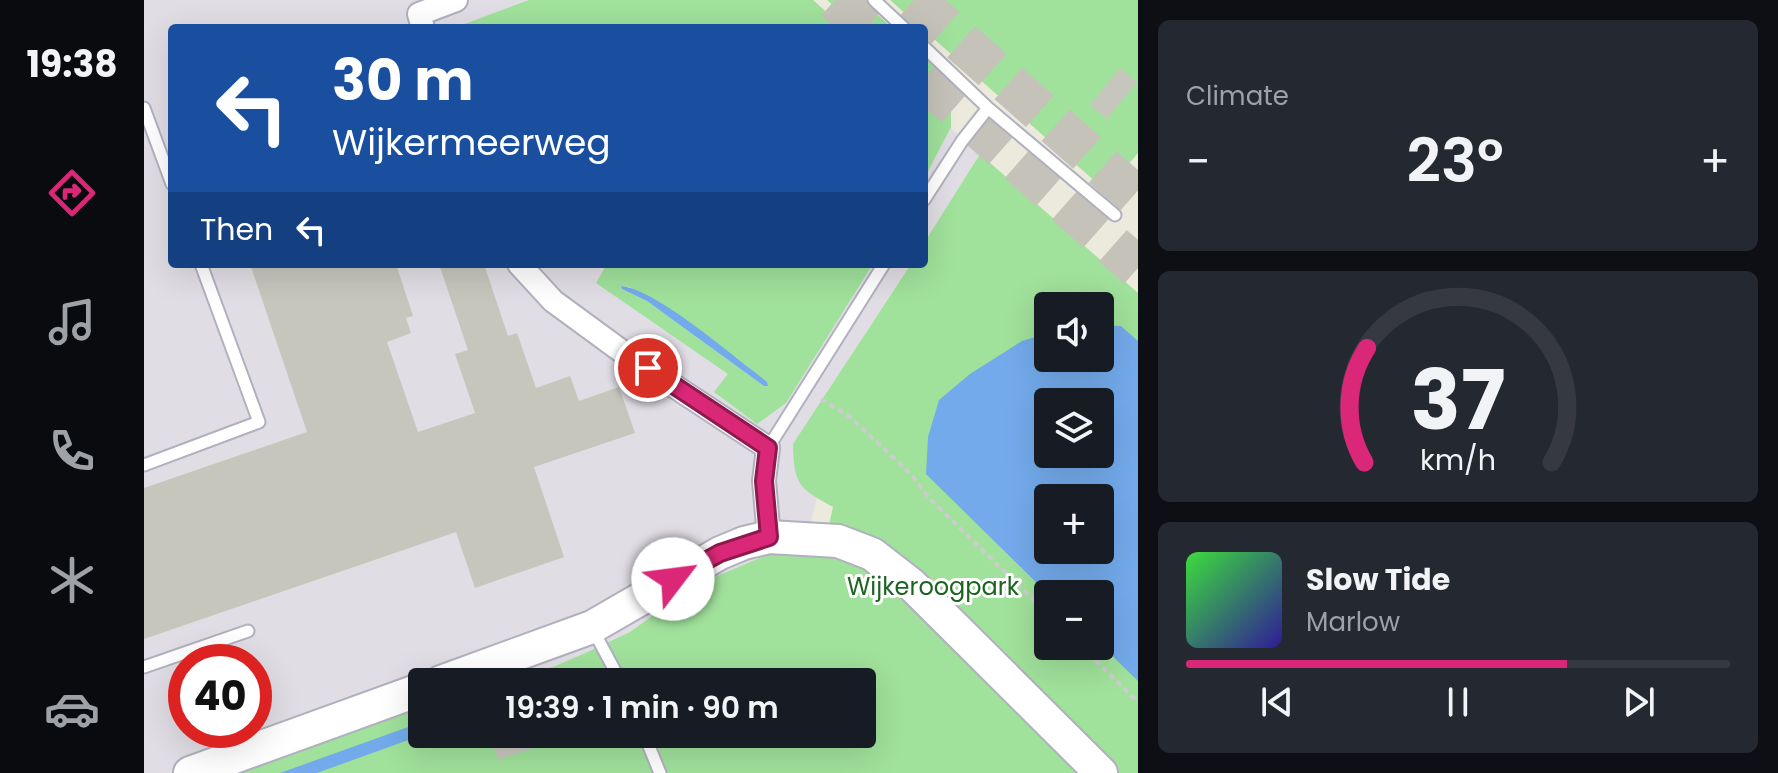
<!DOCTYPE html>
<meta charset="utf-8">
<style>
:root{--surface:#171b24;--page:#242831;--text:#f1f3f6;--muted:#9ea1a6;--line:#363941;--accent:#db2777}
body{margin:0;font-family:Poppins,sans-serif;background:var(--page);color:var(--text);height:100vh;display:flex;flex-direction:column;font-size:30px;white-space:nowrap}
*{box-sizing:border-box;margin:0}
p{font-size:26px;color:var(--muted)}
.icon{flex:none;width:44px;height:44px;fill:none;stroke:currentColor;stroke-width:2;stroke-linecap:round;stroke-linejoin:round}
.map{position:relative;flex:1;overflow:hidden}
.panel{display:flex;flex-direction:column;gap:20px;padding:20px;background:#0d0f14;width:640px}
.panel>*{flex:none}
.guide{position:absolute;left:24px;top:24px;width:760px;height:244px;border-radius:8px;box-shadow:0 8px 32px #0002;background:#1a4fa0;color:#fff;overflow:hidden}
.fabs{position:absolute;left:890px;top:292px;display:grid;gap:16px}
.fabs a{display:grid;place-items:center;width:80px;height:80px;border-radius:8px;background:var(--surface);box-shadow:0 8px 32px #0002;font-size:40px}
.speed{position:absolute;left:24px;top:644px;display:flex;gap:16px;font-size:40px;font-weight:700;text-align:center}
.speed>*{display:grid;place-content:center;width:104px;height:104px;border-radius:50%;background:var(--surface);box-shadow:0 8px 32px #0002;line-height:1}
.speed .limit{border:12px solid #d22;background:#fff;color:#111}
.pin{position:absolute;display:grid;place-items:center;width:68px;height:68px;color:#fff;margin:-34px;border:4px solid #fff;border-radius:50%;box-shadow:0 2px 8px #0007}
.me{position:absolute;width:88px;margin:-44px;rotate:60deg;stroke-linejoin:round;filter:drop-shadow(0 0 6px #0008)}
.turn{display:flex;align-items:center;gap:28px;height:168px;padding:0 32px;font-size:36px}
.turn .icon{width:104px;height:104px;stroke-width:2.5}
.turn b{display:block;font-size:56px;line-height:68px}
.then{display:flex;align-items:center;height:76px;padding:0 32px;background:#0003;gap:16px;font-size:30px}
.big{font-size:60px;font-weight:600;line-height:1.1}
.panel .widget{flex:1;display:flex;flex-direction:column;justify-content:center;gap:12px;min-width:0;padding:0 28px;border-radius:12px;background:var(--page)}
.panel .dial{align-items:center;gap:0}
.dial svg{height:208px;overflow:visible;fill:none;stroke:var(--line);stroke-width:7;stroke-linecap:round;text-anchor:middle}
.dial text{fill:var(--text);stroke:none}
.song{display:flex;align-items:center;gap:24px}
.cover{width:96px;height:96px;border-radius:12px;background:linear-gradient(135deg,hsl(120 70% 55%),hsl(250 70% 35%))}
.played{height:8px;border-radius:4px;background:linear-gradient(90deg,var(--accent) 70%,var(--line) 70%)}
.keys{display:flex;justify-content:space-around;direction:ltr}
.heat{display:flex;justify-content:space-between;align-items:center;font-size:44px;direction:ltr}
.trip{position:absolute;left:264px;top:668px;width:468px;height:80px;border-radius:8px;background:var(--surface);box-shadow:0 8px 32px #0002;font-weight:600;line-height:80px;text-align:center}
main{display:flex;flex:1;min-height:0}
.menu{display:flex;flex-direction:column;width:144px;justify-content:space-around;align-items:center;background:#090b0e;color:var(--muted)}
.menu .icon{width:56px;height:56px}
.menu .current{color:var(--accent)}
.menu b{font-size:36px;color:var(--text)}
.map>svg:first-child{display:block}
</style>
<main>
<nav class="menu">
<b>19:38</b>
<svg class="icon current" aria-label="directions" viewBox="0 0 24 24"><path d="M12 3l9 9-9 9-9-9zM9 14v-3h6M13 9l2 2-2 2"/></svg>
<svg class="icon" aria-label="music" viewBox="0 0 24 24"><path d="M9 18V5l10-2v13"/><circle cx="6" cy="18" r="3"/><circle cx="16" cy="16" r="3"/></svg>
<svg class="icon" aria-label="phone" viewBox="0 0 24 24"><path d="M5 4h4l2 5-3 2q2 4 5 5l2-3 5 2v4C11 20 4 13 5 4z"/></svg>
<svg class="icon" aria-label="climate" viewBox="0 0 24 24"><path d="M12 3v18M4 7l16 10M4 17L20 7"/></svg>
<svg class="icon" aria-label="car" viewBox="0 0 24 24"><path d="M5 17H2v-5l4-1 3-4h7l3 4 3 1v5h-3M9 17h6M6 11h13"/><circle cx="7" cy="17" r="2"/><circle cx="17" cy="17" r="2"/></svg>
</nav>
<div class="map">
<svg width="994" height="773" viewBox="0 0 994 773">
<rect width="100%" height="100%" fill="#ece9dd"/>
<path fill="#e1dde4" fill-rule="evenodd" d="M 0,0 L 663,0 L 695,28 L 28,28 L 28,264 L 767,264 L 709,352 L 654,574 L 376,682 L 278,682 L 143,773 L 0,773 ZM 42,662 L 110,662 L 110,730 L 42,730 Z
M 780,104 L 836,154 L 780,243 Z"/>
<path fill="#a0e19b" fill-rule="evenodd" d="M 385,0 L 669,0 L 700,28 L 356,28 L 359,27 L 347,25 L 342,28 L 310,28 Z
M 683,0 L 718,0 L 748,28 L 714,28 Z
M 746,0 L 994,0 L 994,153 L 962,191 Z
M 780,57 L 799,75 L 807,89 L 807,127 L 780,179 Z
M 836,154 L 994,293 L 994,773 L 77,773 L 278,704 L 278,734 L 718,734 L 718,682 L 346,682 L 409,667 L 439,654 L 486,632 L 529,601 L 573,576 L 635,550 L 678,556 L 689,507 C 654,488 650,484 649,444 L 767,264 L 780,264 L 780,243 ZM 904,306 L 956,306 L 956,358 L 904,358 ZM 904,402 L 956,402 L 956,454 L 904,454 ZM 904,498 L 956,498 L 956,550 L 904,550 ZM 904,594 L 956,594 L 956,646 L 904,646 Z
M 463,264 L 729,264 L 642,403 L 613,424 L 570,392 L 584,374 L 452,283 ZM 477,286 L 486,287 L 580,349 L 623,382 L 620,386 L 503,301 L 478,289 Z"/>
<path fill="#73aaeb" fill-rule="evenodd" d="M 477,286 C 510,289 579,348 608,370 L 623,382 L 624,386 L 620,386 L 503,301 L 478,289 Z
M 956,325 L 977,326 L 994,341 L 994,681 L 956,644 L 956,594 L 904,594 L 782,474 L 784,437 L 795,400 L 826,374 L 878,341 L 904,333 L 904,358 L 956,358 ZM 956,402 L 956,454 L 904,454 L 904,402 ZM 956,498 L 956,550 L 904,550 L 904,498 Z
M 278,722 L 278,734 L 281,734 L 173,773 L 136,773 Z"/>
<path fill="#c7c6bc" d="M 976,68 L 993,82 L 963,119 L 946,105 Z
M 106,264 L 252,264 L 269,316 L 262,318 L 267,333 L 243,342 L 274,432 L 331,413 L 311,354 L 324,350 L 295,264 L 340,264 L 364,336 L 373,333 L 392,388 L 426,376 L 435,401 L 475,387 L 491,433 L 390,467 L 420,557 L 331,588 L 312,532 L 0,639 L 0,488 L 163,432 Z
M 371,734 L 419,734 L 420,737 L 355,760 L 347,742 Z"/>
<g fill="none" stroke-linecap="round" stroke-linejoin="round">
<path stroke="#c5c3b9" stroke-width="42" stroke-dasharray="42 21" stroke-linecap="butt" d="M 691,0 L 723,28
M 770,0 L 994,198
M 780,79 L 994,268"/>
<defs>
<path id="lane" d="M 730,0 L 760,28
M 780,47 L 844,108 L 818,141 L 780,200
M 0,108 L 28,184
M 844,108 L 971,215
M 624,448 L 740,264
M 0,465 L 115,422 L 57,264
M 448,628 L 477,682
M 0,667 L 104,631
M 500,734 L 516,773"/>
<path id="street" d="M 279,28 L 275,14 L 312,0
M 375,264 L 409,301 L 480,353 L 624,448 L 620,481 L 625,537"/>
<path id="secondary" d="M 297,682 L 448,627 L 576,553 L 600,543 L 625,537 L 694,541 L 728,554 L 768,585 L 957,773
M 46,773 L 278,689"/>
</defs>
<use href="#lane" stroke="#b1b0be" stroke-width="15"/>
<use href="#street" stroke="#b1b0be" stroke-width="26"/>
<use href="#secondary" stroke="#b1b0be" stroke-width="36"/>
<path stroke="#ccc" stroke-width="4" stroke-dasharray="6 4" stroke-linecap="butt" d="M 677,399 L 706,417 L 767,474 L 785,498 L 904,614
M 937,646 L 994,702"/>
<use href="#lane" stroke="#fff" stroke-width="11"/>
<use href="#street" stroke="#fff" stroke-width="22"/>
<use href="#secondary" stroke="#fff" stroke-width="32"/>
</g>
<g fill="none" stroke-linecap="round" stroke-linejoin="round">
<defs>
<path id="route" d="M 504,368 L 624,448 L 620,481 L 625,537 L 576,553 L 529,579"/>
</defs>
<use href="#route" stroke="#8e194d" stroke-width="20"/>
<use href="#route" stroke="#db2777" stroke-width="14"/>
</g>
<g text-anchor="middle" stroke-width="6" stroke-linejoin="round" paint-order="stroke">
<g font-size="24" fill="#1c6521" stroke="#fff">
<text x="789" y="595">Wijkeroogpark</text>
</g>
</g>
</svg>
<div class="fabs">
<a><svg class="icon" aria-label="sound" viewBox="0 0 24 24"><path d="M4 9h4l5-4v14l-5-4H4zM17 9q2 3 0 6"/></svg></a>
<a><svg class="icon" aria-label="layers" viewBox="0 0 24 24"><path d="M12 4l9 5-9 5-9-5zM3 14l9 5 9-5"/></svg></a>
<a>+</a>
<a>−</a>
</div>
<div class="speed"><div class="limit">40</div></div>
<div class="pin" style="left:504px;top:368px;background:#d93025"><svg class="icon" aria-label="arrive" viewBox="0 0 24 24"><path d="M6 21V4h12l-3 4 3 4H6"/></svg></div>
<svg class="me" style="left:529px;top:579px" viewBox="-20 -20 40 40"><circle r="19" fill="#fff"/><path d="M0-13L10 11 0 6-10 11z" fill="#db2777"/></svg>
<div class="trip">19:39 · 1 min · 90 m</div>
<div class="guide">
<div class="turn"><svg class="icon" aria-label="left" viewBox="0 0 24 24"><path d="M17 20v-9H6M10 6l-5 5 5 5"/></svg><div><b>30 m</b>Wijkermeerweg</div></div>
<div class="then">Then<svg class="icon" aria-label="left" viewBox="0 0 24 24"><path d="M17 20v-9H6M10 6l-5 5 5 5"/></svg></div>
</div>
</div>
<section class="panel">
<div class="widget"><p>Climate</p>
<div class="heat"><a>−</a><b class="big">23°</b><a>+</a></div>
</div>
<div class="widget dial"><svg viewBox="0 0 100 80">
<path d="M14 69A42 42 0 1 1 86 69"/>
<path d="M14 69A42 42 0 0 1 15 25" stroke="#db2777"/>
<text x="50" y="56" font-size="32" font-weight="700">37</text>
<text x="50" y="72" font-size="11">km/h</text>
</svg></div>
<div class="widget">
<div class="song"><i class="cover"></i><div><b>Slow Tide</b><p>Marlow</p></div></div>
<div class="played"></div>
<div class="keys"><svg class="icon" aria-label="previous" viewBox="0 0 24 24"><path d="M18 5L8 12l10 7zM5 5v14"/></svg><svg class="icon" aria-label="pause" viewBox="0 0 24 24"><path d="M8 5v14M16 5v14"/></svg><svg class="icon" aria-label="next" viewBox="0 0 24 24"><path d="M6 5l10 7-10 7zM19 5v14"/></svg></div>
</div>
</section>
</main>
